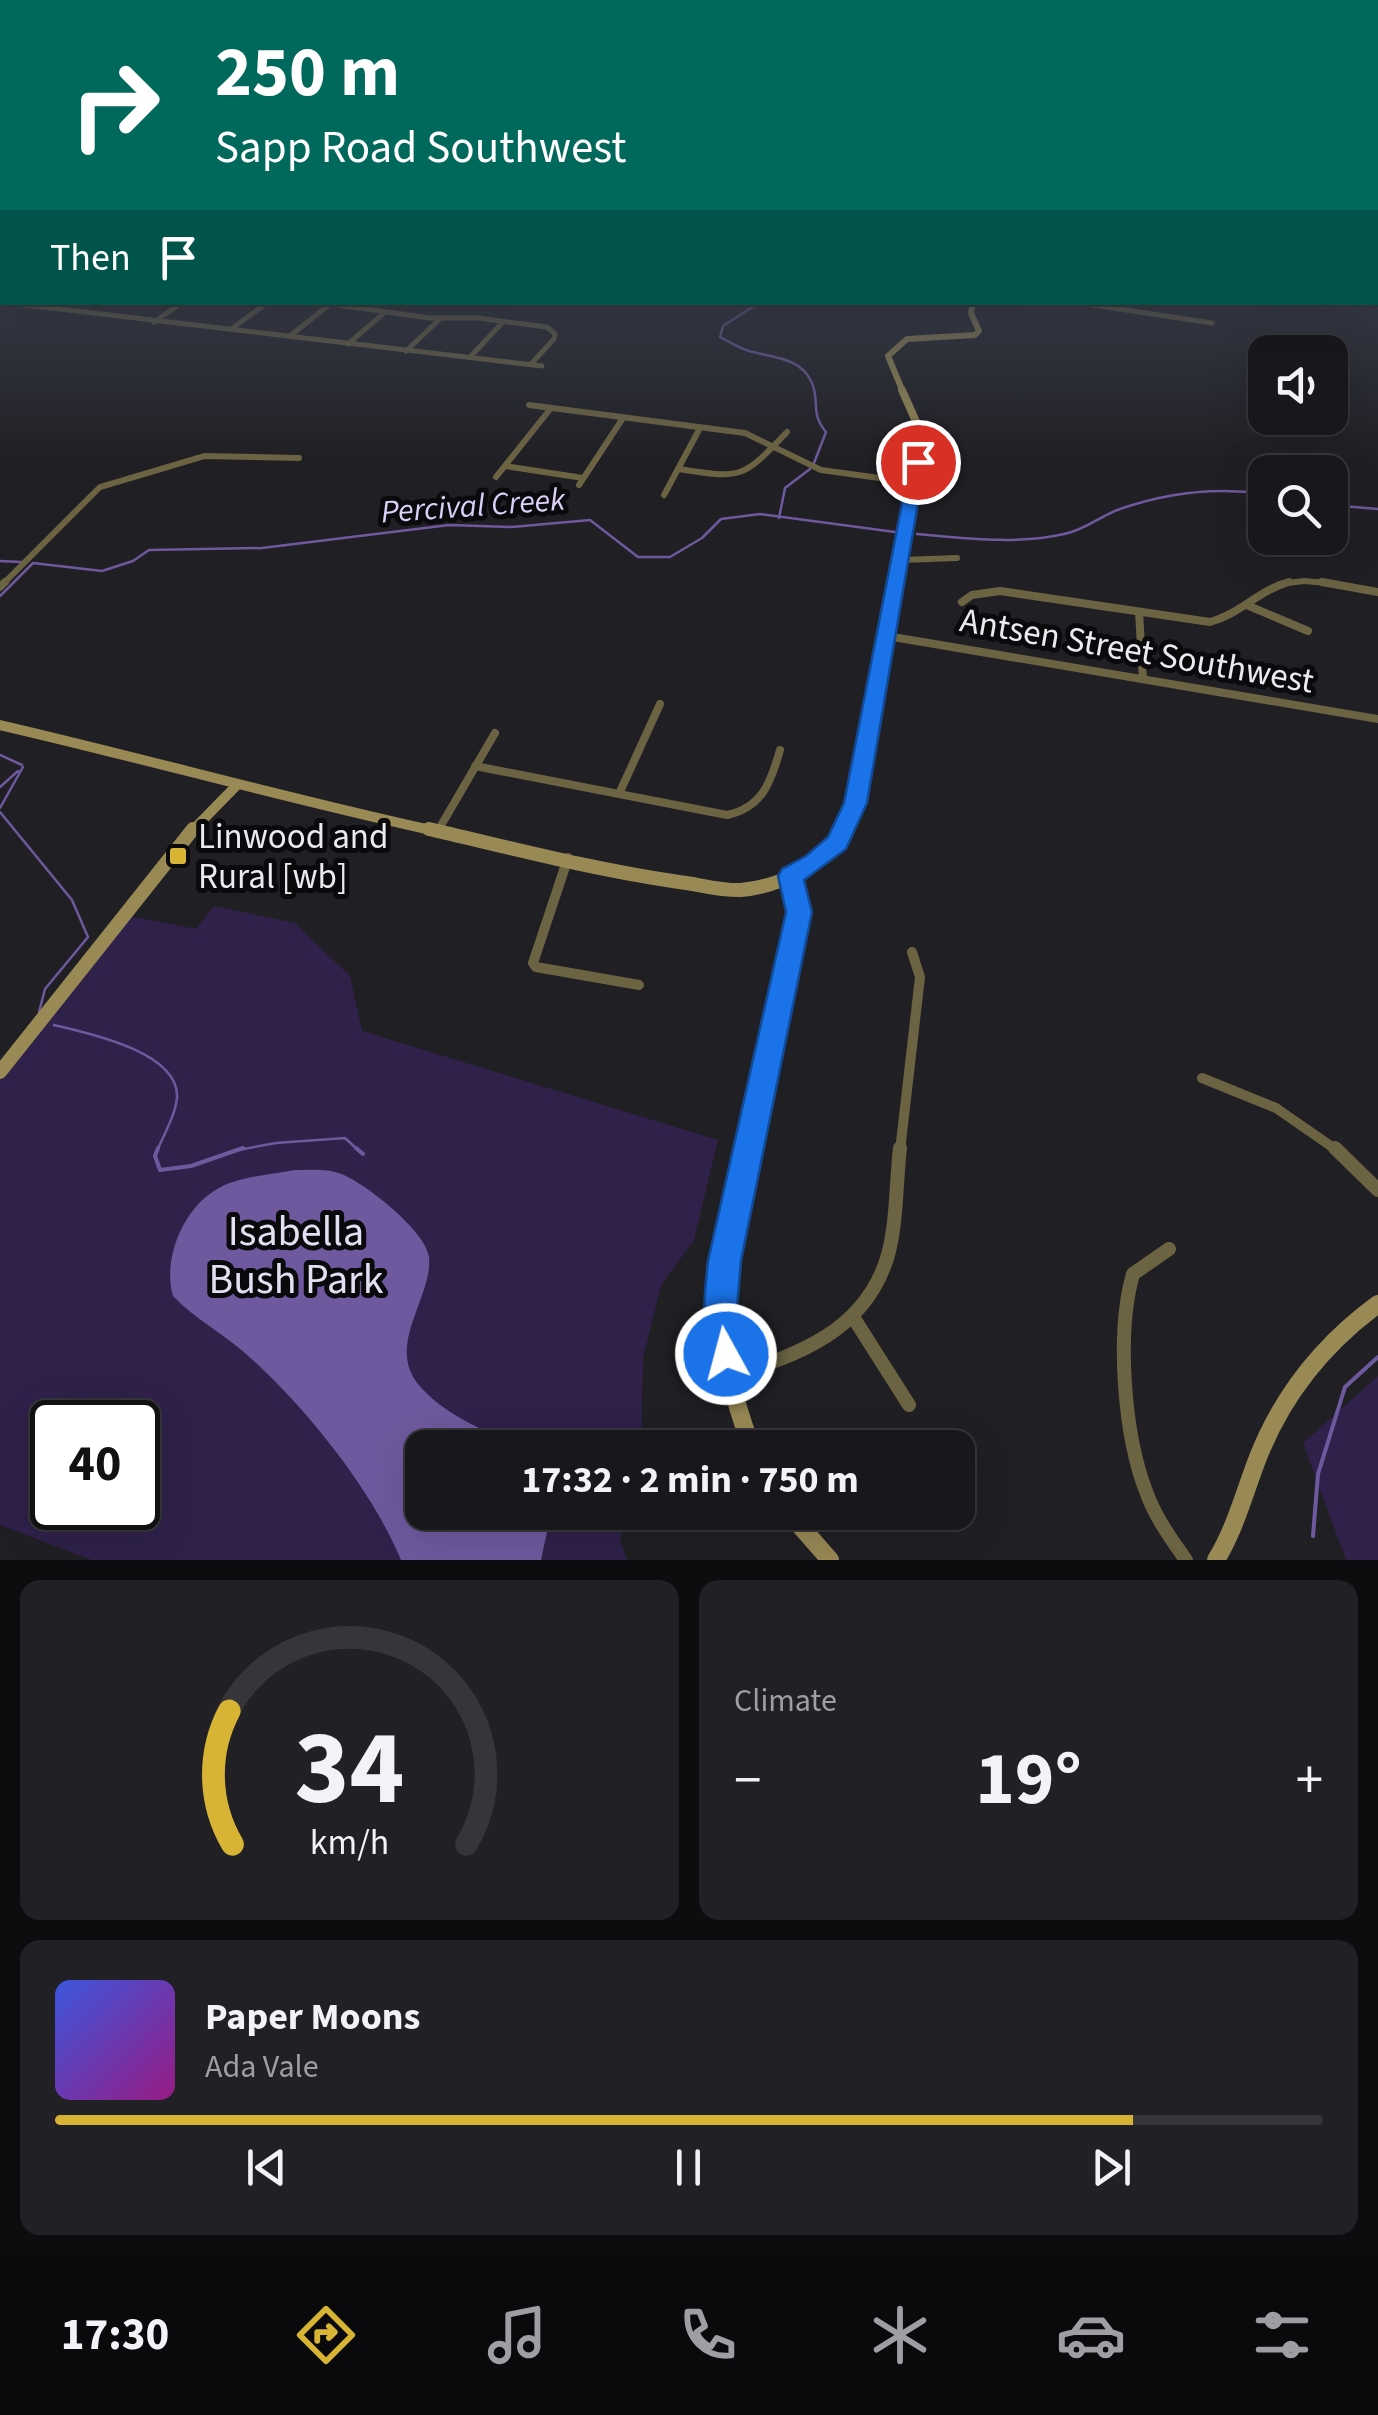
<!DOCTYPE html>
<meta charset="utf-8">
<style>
:root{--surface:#18171b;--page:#212024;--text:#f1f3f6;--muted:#9f9fa3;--line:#36363a;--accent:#d7b434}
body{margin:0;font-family:"Source Sans 3",sans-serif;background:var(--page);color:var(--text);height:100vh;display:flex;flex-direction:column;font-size:38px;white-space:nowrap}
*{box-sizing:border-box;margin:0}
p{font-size:32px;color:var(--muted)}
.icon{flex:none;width:55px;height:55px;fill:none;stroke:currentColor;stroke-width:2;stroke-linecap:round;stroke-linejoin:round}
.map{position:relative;height:1560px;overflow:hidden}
.side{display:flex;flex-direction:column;gap:20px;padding:20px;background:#0d0d0f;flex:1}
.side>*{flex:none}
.guide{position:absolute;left:0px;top:0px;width:1380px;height:305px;box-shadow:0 10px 40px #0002,0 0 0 2px var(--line);background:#00695c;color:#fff;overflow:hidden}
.fabs{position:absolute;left:1248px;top:335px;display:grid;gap:20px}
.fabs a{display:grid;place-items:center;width:100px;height:100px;border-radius:20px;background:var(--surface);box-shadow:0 10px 40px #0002,0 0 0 2px var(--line);font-size:50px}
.speed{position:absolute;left:30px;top:1400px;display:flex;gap:20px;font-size:50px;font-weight:700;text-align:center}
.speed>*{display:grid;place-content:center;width:130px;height:130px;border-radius:50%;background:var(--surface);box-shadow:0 10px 40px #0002,0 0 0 2px var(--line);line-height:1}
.speed .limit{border:5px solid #111;border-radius:15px;background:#fff;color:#111}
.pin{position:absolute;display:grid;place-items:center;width:85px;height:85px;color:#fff;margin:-42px;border:5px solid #fff;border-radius:50%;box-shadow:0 2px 10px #0007}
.me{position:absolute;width:110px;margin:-55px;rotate:353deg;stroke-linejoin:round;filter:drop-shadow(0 0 8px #0008)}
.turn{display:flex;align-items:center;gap:35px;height:210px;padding:0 50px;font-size:45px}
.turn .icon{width:130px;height:130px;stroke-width:2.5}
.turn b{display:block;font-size:70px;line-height:85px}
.then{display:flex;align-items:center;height:95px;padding:0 50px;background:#0003;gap:20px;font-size:38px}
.big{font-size:75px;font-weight:700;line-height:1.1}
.side .widget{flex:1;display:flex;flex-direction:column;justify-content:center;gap:15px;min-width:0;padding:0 35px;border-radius:20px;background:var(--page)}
.side .dial{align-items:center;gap:0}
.dial svg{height:260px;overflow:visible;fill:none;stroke:var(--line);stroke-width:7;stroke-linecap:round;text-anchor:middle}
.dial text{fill:var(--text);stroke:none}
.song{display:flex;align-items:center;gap:30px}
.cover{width:120px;height:120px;border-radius:15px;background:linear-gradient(135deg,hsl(230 70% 55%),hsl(310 70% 35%))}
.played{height:10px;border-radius:5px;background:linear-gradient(90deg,var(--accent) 85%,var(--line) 85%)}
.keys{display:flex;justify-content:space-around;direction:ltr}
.heat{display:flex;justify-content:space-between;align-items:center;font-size:55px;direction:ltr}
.side .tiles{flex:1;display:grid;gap:20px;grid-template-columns:1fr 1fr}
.widget:last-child{grid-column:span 2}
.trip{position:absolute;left:405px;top:1430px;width:570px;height:100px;border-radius:20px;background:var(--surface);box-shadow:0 10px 40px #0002,0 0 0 2px var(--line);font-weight:700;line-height:100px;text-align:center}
.dock{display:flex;height:160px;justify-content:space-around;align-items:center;background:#0a090b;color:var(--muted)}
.dock .icon{width:70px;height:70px}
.dock .active{color:var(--accent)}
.dock b{font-size:45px;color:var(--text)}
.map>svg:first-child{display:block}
</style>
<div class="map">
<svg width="1378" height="1560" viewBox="0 0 1378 1560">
<rect width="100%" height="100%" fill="#201f24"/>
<path fill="#2f214a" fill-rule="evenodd" d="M 214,906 L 295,923 L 350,976 L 362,1031 L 718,1140 L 694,1240 L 661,1285 L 643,1358 L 641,1447 L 422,1448 L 422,1512 L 626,1513 L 620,1540 L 627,1560 L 92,1560 L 0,1525 L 0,1079 L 129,916 L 196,929 ZM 52,1422 L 138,1422 L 138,1508 L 52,1508 Z
M 1378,1376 L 1378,1560 L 1346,1560 L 1303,1443 Z"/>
<path fill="#6e599e" d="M 295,1170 C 309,1170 327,1168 341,1174 C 364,1182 426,1231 429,1257 C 433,1297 386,1344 418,1384 C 445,1416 485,1431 523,1447 L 422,1448 L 422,1512 L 551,1513 L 541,1560 L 401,1560 C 371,1488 304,1405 245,1353 C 222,1333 194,1318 173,1296 C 162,1259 184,1206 219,1188 C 241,1176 270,1175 295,1170 Z"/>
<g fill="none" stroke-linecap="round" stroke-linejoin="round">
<path stroke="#6e599e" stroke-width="2.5" d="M 760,302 L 723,326 L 720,337 C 729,342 739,348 749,351 C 769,357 800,357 811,381 C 821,400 809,412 826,432 L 814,463
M 1330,505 L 1378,509
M 779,518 L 785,488 L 810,469
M 917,534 C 965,538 1016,545 1064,534 C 1085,530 1100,516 1120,509 C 1166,493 1217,487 1265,494
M 0,561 L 21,562
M 0,596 L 33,563 L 102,571 L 133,561 L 149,550 L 262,548 L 449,525 L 512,527 L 590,520 L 638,557 L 670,557 L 702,538 L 721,519 L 760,514 L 895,532
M 0,755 L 22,765
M 0,787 L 18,771
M 0,808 L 23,767
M 0,812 L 72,900 L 88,937 L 45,989 L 39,1012
M 54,1025 C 88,1033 180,1052 177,1098 C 175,1116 164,1134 157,1151
M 233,1151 L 276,1143 L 345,1138 L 359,1151"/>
<path stroke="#6e599e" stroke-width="4" d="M 158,1148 L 155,1156 L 160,1170 L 191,1166 L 243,1148
M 356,1148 L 363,1154
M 1313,1536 L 1318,1474 L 1345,1387 L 1378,1357"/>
<path stroke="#6c6343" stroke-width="5" d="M 0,302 L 542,366
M 317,302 L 429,318 L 478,318 L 547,327 L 555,334 L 554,339 L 531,364
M 1073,302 L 1212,323
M 154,322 L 183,302
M 234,327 L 268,302
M 290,336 L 330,304
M 348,344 L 384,313
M 406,351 L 441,318
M 470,357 L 503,322"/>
<path stroke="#6c6343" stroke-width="6" d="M 529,405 L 745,433 L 821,470 L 887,479 L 913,488
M 505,466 L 583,478
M 678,469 C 743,479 742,479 787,432
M 496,477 L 551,408
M 579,485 L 623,418
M 664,495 L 700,428
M 900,560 L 957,558
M 3,584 L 100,487 L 204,456 L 299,458
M 1279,584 L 1304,581 L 1339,584"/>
<path stroke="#6c6343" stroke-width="8" d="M 1322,582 L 1378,592
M 0,587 L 5,582
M 962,602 L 972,595 L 1000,591 L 1210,622 C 1240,614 1259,590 1289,582
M 1249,606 L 1308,631
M 1139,612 L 1143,679
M 887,636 L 1378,719
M 475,766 L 727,815 C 762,808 771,782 780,750
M 619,794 L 660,704
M 439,829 L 495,733"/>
<path stroke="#6c6343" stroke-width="10" d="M 568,858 L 533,963 L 536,967 L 639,985
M 1202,1078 L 1276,1108 L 1338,1151
M 900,1151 L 920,977 L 912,952"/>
<path stroke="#6c6343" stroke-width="14" d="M 1335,1148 L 1378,1190
M 1169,1249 L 1133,1274 C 1116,1334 1124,1436 1147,1494 C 1156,1518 1171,1539 1186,1560
M 855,1320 L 909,1405
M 732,1376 C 799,1354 866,1331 888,1255 C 897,1222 896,1182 900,1148"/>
<path stroke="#988955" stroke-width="6" d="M 903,392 L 888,356 L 907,339 L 975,335 L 979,331 L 971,313 L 973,302"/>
<path stroke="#988955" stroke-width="8" d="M 895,584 L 922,435 L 902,390"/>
<path stroke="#988955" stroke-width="10" d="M 0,725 C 147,759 292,800 440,832
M 191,832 L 237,785
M 842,832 L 855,803 L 895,582"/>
<path stroke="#988955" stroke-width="14" d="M 429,829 C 511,848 595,870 679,882 C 698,884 721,891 741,890 C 778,887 827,864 843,829
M 0,1072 L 193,829
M 748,1151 L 799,912 L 790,876"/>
<path stroke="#988955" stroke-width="18" d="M 748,1148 C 724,1263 707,1334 752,1448
M 788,1512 L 830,1560
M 1216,1560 C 1235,1529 1244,1494 1257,1460 C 1282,1395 1322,1345 1378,1304"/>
</g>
<linearGradient id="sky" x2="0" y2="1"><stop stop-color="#121114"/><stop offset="0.53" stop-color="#3c4250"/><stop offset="1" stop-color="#3c4250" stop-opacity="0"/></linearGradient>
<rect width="1378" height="460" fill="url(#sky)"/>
<path fill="#1a73e8" stroke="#114b97" stroke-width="2.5" d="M 918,457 L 925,462 L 867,803 L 846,849 L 804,880 L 812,912 L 741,1261 L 737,1308 L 744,1354 L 739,1367 L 726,1372 L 714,1367 C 700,1333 704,1296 708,1261 L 786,912 L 778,876 L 782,869 L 806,856 L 828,837 L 844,803 L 910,462 Z"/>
<rect fill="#d7b434" stroke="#0a090c" stroke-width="4" x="168" y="846" width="20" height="20" rx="5"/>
<g text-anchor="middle" stroke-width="10" stroke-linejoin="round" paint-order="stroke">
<g font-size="32" font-style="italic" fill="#dad0f8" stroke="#0a090c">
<text transform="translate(473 505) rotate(-4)" y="11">Percival Creek</text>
</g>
<g font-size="35" fill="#ebeaee" stroke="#0a090c">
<text transform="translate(1137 650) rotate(10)" y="12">Antsen Street Southwest</text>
</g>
<g font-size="35" fill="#ebeaee" stroke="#0a090c" text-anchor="start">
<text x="198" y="848">Linwood and<tspan x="198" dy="40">Rural [wb]</tspan></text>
</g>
<g font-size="42" fill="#e4dff3" stroke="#0a090c">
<text x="296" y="1245">Isabella<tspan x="296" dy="48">Bush Park</tspan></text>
</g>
</g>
</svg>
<div class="fabs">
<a><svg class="icon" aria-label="sound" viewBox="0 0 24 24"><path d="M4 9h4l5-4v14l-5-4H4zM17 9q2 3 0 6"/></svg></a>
<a><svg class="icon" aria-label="search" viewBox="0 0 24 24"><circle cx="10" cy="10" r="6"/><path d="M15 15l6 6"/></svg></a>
</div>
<div class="speed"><div class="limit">40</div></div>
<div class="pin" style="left:918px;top:462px;background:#d93025"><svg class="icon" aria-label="arrive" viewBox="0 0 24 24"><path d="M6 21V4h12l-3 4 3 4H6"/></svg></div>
<svg class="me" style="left:726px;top:1354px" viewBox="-20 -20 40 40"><circle r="17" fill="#1a73e8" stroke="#fff" stroke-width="3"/><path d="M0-11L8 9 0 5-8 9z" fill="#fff"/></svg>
<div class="trip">17:32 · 2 min · 750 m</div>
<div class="guide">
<div class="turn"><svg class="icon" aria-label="right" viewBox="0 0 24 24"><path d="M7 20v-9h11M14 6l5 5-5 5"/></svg><div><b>250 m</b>Sapp Road Southwest</div></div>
<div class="then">Then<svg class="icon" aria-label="arrive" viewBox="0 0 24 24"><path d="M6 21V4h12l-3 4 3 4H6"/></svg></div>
</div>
</div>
<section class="side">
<div class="tiles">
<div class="widget dial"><svg viewBox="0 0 100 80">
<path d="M14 69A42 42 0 1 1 86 69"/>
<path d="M14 69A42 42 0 0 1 13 28" stroke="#d7b434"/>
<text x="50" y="56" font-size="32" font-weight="700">34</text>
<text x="50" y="72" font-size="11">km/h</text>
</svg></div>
<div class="widget"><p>Climate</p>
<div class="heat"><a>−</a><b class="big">19°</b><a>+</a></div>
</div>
<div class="widget">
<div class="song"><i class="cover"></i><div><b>Paper Moons</b><p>Ada Vale</p></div></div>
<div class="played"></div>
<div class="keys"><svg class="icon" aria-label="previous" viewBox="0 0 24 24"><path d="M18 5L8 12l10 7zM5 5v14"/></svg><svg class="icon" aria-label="pause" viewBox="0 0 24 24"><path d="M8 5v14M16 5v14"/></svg><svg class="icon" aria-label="next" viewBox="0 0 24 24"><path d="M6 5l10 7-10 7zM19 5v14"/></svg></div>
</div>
</div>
</section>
<nav class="dock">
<b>17:30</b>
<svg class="icon active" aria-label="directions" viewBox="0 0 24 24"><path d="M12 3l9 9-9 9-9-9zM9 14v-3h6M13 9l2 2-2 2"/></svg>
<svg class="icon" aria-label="music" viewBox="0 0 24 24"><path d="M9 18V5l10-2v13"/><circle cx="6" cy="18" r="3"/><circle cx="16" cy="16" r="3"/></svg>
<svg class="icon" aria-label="phone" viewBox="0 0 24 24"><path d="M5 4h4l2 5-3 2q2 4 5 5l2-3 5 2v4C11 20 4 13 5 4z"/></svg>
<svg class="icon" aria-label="climate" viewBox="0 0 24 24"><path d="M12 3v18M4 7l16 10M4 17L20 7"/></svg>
<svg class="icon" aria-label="car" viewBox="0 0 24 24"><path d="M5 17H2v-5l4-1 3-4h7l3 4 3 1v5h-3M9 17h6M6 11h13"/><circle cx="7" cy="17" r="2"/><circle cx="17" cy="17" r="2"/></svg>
<svg class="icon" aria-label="filters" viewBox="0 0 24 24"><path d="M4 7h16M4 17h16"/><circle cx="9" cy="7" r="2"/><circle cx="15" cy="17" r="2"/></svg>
</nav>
